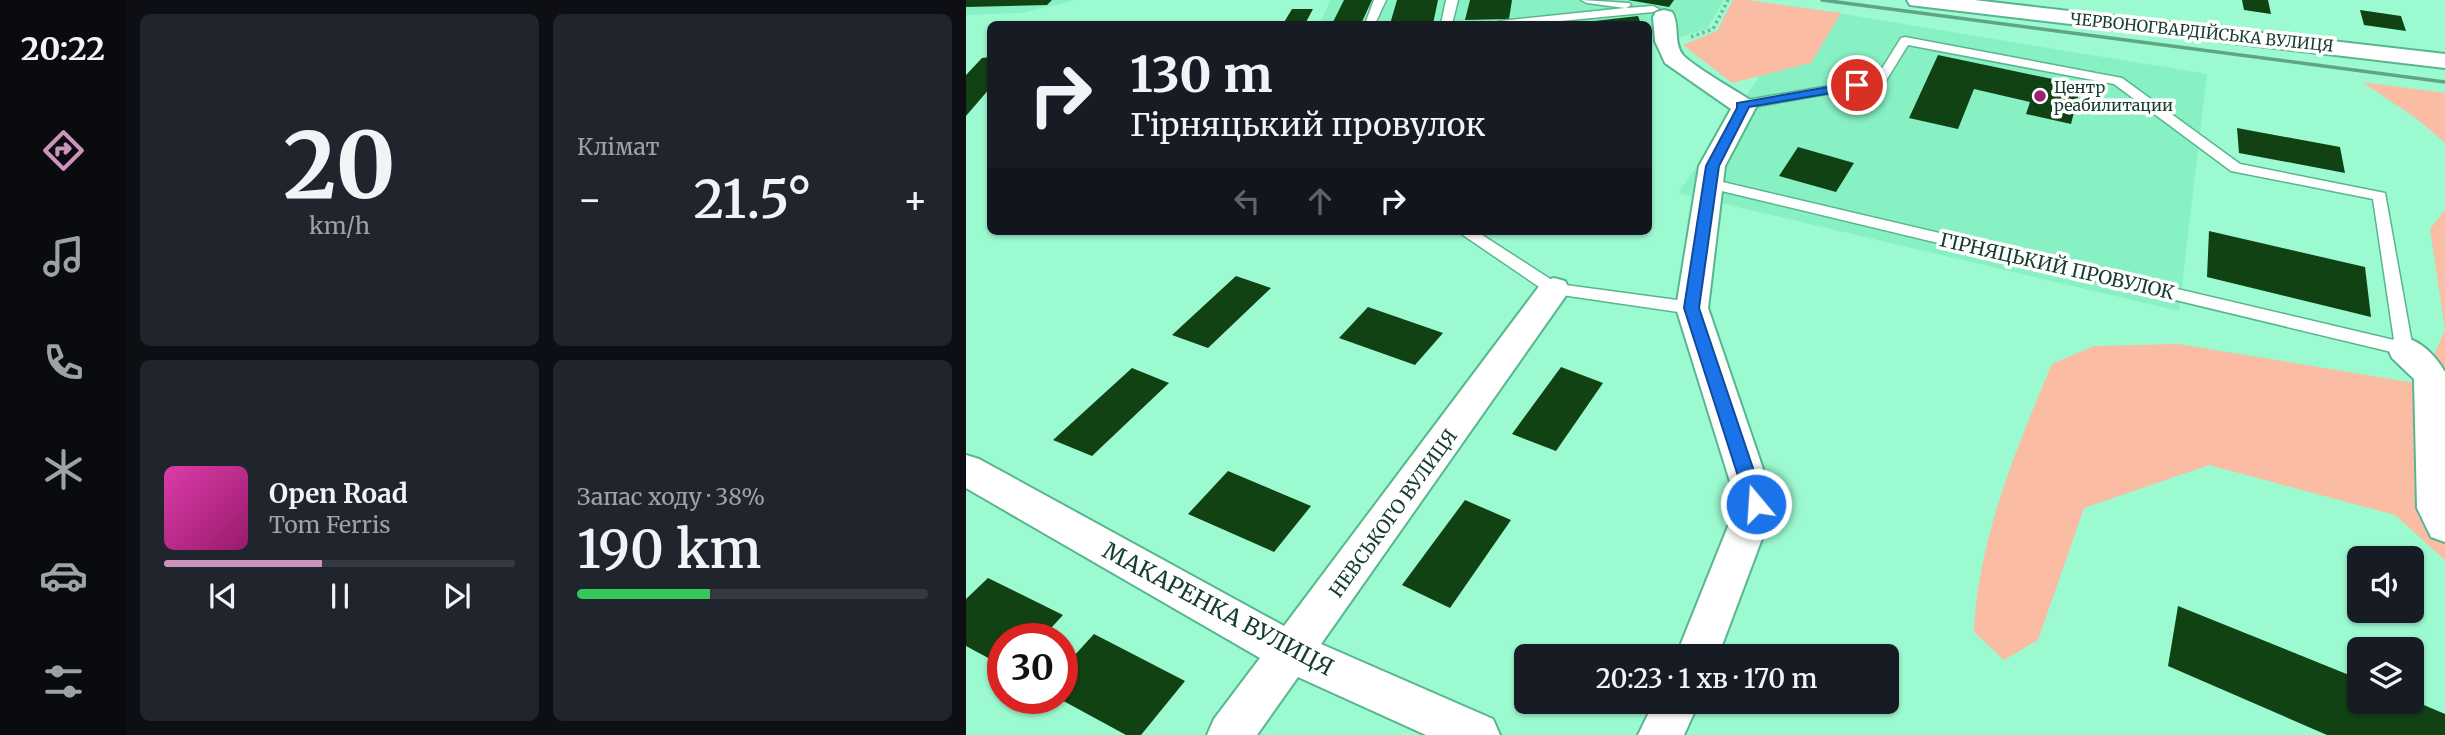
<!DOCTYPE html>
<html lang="uk">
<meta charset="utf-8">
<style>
:root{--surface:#171b24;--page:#20242c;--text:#f1f3f6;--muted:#9ea1a6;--line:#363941;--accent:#cb94bc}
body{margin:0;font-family:Merriweather,serif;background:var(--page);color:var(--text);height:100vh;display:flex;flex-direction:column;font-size:26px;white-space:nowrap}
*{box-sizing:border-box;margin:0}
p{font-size:23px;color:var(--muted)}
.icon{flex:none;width:38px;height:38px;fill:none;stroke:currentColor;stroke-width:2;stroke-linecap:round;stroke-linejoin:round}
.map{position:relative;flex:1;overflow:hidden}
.panel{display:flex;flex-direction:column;gap:14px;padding:14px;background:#0d0f14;width:840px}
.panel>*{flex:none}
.banner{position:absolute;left:21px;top:21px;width:665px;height:214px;border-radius:10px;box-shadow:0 2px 5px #0004;background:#171b24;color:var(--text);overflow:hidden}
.fabs{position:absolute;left:1381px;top:546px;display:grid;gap:14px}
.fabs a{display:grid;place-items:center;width:77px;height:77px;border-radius:10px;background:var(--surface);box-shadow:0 2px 5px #0004;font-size:35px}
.speed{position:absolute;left:21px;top:623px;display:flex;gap:14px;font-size:35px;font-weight:700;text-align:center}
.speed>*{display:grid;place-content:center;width:91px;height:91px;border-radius:50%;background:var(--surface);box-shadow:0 2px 5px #0004;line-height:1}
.speed .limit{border:10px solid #d22;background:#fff;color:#111}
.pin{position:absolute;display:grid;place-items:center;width:60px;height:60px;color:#fff;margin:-30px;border:4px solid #fff;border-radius:50%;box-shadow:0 2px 7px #0007}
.me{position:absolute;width:77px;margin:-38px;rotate:342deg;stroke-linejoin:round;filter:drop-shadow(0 0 5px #0008)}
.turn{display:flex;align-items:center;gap:24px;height:147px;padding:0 28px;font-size:32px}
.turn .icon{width:91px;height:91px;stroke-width:2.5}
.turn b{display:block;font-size:49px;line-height:60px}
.lanes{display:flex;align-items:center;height:66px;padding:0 28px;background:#0003;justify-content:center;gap:35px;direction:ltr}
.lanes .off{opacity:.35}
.big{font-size:52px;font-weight:600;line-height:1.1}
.panel .widget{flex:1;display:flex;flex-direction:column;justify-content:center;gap:10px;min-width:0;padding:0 24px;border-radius:10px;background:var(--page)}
.panel .dial{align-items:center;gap:0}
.dial b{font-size:91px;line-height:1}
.song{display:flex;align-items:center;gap:21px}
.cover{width:84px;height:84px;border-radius:10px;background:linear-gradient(135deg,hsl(320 70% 55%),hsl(320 70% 35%))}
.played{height:7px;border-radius:4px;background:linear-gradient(90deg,var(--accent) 45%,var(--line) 45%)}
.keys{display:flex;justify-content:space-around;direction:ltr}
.heat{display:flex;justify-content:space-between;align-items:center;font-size:38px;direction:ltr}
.charge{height:10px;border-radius:5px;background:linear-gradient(90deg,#34c759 38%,var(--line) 0)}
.panel .tiles{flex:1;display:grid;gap:14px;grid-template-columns:repeat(2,1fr)}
.trip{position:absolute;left:548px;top:644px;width:385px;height:70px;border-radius:10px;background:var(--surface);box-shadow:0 2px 5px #0004;font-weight:600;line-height:70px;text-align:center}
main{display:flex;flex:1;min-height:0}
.menu{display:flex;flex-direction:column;width:126px;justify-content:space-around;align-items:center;background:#090b0e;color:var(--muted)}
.menu .icon{width:49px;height:49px}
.menu .current{color:var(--accent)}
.menu b{font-size:32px;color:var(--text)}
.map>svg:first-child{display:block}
</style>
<main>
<nav class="menu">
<b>20:22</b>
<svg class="icon current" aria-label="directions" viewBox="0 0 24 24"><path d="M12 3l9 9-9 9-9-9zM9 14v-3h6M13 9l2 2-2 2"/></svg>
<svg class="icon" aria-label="music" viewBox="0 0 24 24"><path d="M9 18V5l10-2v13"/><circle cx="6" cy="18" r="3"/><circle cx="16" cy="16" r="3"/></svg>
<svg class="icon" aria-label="phone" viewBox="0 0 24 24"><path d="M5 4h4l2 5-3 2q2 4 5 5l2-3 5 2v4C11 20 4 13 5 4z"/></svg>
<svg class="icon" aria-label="climate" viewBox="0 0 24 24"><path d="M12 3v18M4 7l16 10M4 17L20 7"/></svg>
<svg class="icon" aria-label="car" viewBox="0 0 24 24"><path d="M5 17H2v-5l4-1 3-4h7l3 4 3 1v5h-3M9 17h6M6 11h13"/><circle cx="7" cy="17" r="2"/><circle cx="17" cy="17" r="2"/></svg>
<svg class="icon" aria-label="filters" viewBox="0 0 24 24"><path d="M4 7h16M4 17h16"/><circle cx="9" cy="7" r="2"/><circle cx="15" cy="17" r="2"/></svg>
</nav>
<section class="panel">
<div class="tiles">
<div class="widget dial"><b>20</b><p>km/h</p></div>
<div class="widget"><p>Клімат</p>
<div class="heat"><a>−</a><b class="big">21.5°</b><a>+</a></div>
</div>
<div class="widget">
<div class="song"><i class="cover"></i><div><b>Open Road</b><p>Tom Ferris</p></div></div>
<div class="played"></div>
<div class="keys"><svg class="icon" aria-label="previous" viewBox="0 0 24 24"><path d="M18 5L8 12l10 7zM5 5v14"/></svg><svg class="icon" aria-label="pause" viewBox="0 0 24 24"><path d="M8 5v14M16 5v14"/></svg><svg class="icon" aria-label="next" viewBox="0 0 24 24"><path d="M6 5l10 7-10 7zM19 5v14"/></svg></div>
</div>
<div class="widget"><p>Запас ходу · 38%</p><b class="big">190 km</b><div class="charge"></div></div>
</div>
</section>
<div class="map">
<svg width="1479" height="735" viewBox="0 0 1479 735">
<rect width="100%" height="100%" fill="#9cfad0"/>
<path fill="#88f1c3" d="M 0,0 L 110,0 L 55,13 L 0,15 Z
M 364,0 L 758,0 L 741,29 L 683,46 L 682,24 L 354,24 Z
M 841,8 L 1241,74 L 1213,311 L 712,193 Z"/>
<path fill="#fabda3" d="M 767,0 L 782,0 L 875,13 L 845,63 L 766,83 L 717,45 L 751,31 Z
M 1396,82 L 1479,93 L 1479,143 L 1451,119 Z
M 1479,210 L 1479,560 L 1429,515 L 1243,465 L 1118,508 L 1072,640 L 1038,660 L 1008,632 C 1012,539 1050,449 1086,364 L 1128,346 L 1212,344 L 1456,384 L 1479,329 L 1464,229 Z"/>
<path fill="#114214" d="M 0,0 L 86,0 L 81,5 L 0,7 Z
M 378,0 L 406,0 L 395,24 L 366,24 Z
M 431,0 L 472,0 L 467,24 L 424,24 Z
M 504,0 L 546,0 L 543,19 L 499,20 Z
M 662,0 L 708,0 L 703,7 Z
M 1276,0 L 1302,0 L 1305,14 L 1278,10 Z
M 326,9 L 347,9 L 339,24 L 317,24 Z
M 1394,10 L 1435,16 L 1440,31 L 1398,25 Z
M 672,16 L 675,24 L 611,24 L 611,23 Z
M 972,55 L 1115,85 L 1105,124 L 1060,114 L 1064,102 L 1008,89 L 992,129 L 943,118 Z
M 24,57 L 24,88 L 0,116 L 0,75 L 16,58 Z
M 1271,128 L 1374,147 L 1379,173 L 1273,153 Z
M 832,147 L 888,163 L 870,192 L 813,176 Z
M 1243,231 L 1399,267 L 1405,317 L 1241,277 Z
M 270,276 L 305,288 L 242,348 L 206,335 Z
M 402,307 L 477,333 L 449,365 L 373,338 Z
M 595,367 L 637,383 L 590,451 L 546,434 Z
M 166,368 L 203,383 L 126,456 L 87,440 Z
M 262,471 L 345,506 L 308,552 L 222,514 Z
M 499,500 L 545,520 L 484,608 L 436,585 Z
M 22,578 L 97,615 L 75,639 L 37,639 L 37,666 L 0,646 L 0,599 Z
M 1212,606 L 1393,679 L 1393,702 L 1446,700 L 1479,714 L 1479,735 L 1361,735 L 1202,666 Z
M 128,634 L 219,681 L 175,735 L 160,735 L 92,698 L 96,698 L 96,669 Z"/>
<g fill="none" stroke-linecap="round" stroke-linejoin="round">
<defs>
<path id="service" d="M 408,0 L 420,0 L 409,24 L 399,24 Z
M 480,0 L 492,0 L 486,24 L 475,24 Z
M 615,0 L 663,3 L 665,5 L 660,8 L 687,6 L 693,9 L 687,12 L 564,24 L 528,24 L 534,21 L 659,8 L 621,3 Z
M 939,37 L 1156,78 L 1274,164 L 1419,193 L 1447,349 L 1444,354 L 1438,355 L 739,187 L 737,184 L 744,179 L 1428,340 L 1407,199 L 1265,171 L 1148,84 L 942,45 L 918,84 L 775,109 L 768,105 L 775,101 L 910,78 L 935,38 Z
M 491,231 L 510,231 L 592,284 L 726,302 L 734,308 L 726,314 L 582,293 Z"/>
<path id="minor" d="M 941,0 L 1008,0 L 1479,54 L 1479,68 L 952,6 L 944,5 Z
M 698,10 L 706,12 C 714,24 707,43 717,55 C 728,67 771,91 787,102 L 790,107 L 759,166 L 742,308 L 809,504 L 752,656 L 710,656 L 771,504 L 710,308 L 733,166 L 765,109 L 699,63 L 689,41 L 687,17 L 690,12 Z
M 588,278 L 599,281 L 603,289 L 599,297 L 355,644 L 527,719 L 534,735 L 460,735 L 332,677 L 291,735 L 241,735 L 248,719 L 294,658 L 0,488 L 0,455 L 13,459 L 318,626 L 577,281 Z
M 1438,337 C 1456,342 1469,355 1479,372 L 1479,542 L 1465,537 L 1451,508 L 1448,379 L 1426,358 L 1422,349 L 1426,340 Z
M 688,702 L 733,702 L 718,735 L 672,735 Z"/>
</defs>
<use href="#service" stroke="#58b68f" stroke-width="3"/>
<use href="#minor" stroke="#58b68f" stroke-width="4"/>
<path stroke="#6db897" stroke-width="3.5" stroke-dasharray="2.5 3.5" stroke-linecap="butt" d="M 725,37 L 747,29 L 762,0"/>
<use href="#service" fill="#fff" fill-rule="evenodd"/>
<use href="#minor" fill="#fff" fill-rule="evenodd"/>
<path stroke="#5fa486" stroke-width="3.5" d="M 856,0 L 1479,82"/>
</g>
<path fill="#1a73e8" stroke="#114b97" stroke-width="2" d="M 891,82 L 895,83 L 895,88 L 783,107 L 753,166 L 733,308 L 799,504 L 796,510 L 790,512 L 783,510 L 781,504 L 718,308 L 740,166 L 771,108 L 771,103 Z"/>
<circle fill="#9c1f75" stroke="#fff" stroke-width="2.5" cx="1074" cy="96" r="7"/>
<g text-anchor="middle" stroke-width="7" stroke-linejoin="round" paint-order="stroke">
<g font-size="16" fill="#153d2d" stroke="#fff">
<text transform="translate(1236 32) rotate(6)" y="6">ЧЕРВОНОГВАРДІЙСЬКА ВУЛИЦЯ</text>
</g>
<g font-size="16" fill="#153d2d" stroke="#fff" text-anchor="start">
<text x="1088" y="93">Центр<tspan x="1088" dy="18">реабилитации</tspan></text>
</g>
<g font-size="19" fill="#153d2d" stroke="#fff">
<text transform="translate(1091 266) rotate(13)" y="7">ГІРНЯЦЬКИЙ ПРОВУЛОК</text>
<text transform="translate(427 513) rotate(-54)" y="7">НЕВСЬКОГО ВУЛИЦЯ</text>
</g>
<g font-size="23" fill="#153d2d" stroke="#fff">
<text transform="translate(252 609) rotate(28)" y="8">МАКАРЕНКА ВУЛИЦЯ</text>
</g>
</g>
</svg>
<div class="fabs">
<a><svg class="icon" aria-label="sound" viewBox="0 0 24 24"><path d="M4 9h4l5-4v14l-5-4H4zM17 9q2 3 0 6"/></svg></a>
<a><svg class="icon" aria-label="layers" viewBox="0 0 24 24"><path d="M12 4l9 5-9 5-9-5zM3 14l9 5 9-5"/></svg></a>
</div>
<div class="speed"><div class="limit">30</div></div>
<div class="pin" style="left:891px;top:85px;background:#d93025"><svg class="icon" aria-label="arrive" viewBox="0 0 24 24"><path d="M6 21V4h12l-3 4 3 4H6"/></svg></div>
<svg class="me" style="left:790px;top:504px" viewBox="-20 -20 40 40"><circle r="17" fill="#1a73e8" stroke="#fff" stroke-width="3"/><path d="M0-11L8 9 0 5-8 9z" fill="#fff"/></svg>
<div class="trip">20:23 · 1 хв · 170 m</div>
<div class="banner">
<div class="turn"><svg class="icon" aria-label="right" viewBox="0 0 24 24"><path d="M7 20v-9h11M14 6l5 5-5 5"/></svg><div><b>130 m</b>Гірняцький провулок</div></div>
<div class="lanes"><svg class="icon off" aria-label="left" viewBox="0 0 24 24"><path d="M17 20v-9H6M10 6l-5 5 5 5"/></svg><svg class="icon off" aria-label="ahead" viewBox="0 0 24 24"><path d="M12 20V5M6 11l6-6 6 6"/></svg><svg class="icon" aria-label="right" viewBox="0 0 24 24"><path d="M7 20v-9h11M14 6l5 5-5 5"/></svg></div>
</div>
</div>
</main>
